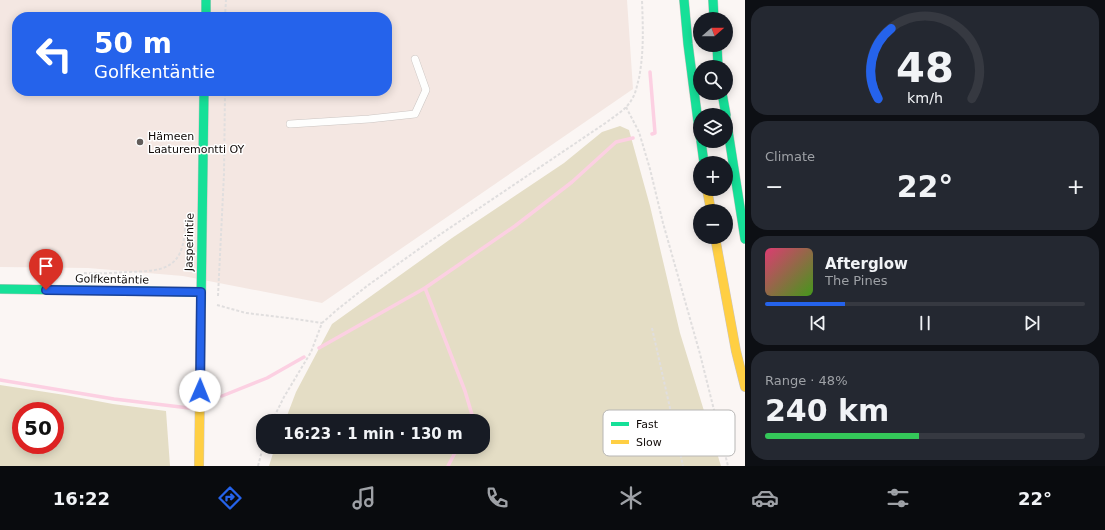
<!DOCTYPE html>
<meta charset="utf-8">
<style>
:root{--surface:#171b24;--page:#242831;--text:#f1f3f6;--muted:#9ea1a6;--line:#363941;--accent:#2563eb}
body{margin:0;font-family:"DejaVu Sans",sans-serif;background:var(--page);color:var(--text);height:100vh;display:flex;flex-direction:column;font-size:15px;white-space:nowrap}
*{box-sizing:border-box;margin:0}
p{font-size:13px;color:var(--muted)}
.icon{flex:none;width:22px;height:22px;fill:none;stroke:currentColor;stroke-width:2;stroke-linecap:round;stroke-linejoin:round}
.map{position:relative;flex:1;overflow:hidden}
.details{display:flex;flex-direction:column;gap:6px;padding:6px;background:#0d0f14;width:360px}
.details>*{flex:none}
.banner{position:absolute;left:12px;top:12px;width:380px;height:84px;border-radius:16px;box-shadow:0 2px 10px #0003;background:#2563eb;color:#fff;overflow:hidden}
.needle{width:26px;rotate:70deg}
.tools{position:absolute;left:693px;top:12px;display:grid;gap:8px}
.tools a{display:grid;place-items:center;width:40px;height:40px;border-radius:50%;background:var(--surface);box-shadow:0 2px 10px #0003;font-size:20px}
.speed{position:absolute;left:12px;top:402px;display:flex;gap:8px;font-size:20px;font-weight:700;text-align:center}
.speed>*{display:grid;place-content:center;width:52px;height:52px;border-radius:50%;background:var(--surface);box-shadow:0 2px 10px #0003;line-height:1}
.speed .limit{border:6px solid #d22;background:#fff;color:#111}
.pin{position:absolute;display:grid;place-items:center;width:34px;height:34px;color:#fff;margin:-41px -17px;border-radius:50% 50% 50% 0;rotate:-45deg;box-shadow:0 0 4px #0007}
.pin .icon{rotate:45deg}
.me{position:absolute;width:44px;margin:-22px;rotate:1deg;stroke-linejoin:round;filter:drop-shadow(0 0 3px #0008)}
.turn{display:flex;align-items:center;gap:14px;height:84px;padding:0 16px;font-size:18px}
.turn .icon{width:52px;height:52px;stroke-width:2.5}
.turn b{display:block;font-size:28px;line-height:34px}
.big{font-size:30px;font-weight:700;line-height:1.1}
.details .widget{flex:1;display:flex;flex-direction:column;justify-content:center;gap:6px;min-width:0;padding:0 14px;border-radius:16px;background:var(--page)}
.details .dial{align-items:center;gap:0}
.dial svg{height:104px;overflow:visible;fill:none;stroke:var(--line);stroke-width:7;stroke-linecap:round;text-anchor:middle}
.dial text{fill:var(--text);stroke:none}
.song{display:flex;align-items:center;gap:12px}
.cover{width:48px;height:48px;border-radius:6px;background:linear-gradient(135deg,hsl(340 70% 55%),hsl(100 70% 35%))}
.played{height:4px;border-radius:2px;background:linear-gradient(90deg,var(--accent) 25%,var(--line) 25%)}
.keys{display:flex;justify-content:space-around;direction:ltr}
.heat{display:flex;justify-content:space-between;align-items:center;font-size:22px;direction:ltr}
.charge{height:6px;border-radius:3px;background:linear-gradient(90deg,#34c759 48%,var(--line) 0)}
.trip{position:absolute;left:256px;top:414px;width:234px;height:40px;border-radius:16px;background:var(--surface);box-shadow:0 2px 10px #0003;font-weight:700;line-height:40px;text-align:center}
.tab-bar{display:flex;height:64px;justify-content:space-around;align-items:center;background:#090b0e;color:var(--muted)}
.tab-bar .icon{width:28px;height:28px}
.tab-bar .selected{color:var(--accent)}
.tab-bar b{font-size:18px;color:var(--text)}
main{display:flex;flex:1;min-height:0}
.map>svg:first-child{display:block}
</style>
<main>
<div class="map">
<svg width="745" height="466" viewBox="0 0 745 466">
<rect width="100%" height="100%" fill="#fbf6f4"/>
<path fill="#f4e7e2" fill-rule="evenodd" d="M 0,0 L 627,0 L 633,89 L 322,303 L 183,276 L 88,268 L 0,267 ZM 17,17 L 387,17 L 387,91 L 17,91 Z"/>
<path fill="#e4ddc5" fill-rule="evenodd" d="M 620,126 L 629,130 L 650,206 L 680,333 L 721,466 L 269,466 L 275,447 L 483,447 L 483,421 L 285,421 L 296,392 L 332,324 L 452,238 L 564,163 L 602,132 Z
M 0,385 L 65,395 L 113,404 L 166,411 L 170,466 L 0,466 ZM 21,411 L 55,411 L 55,445 L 21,445 Z"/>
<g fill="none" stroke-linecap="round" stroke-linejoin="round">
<path stroke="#fcd0e2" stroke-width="3.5" d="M 650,72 L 655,133 L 652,134
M 425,288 L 465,391 L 473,418 L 471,421
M 319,348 L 425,288 L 515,226 L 572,182 L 616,142 L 633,138
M 0,380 L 114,399 L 189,408
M 222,396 L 267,378 L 304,357
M 448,466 L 458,447"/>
<defs>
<path id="lane" d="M 290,124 L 369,119 L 415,114 L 426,90 L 415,59"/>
<path id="fast" d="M 206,0 L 206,17
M 684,0 L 688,44 L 700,137
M 713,0 L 714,19
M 717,45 L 718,67
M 722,93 L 726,115
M 726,118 L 745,239
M 701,141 L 704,163
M 0,289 L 201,292
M 201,307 L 204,91"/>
<path id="slow" d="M 707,189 L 711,211
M 715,237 L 736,351 L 745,387
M 199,466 L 201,307"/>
</defs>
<use href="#lane" stroke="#cbc5c2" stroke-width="8"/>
<use href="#fast" stroke="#cbc5c2" stroke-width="10"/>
<use href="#slow" stroke="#cbc5c2" stroke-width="10"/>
<path stroke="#e0dede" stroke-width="2" stroke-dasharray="3 2" stroke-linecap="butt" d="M 225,17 L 226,0
M 626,107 L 639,132 L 650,169 L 663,223 L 700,354 L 728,466
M 84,273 C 98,274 113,273 127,272 C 163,271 183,270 185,228
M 218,296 L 224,174 L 225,91
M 217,305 L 246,313 L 288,318 L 322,323
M 652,328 L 683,466
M 272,421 L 284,397 L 311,352 L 322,323 L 338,309 L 367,286 L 426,244 L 607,122 C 616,115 627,109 632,99 C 636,93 637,85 639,78 C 644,52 643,27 642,0
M 258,466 L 263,447"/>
<use href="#lane" stroke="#fefefd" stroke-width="7"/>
<use href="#fast" stroke="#16e098" stroke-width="9"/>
<use href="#slow" stroke="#ffcf43" stroke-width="9"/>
</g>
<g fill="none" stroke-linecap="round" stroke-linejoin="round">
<defs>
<path id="route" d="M 46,290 L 201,292 L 200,391"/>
</defs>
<use href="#route" stroke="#184099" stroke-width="10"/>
<use href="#route" stroke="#2563eb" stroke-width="7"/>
</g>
<circle fill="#625d5a" stroke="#fff" stroke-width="1.5" cx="140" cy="142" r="4"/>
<g text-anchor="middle" stroke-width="3" stroke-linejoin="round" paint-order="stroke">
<g font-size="11" fill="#100a07" stroke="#fff" text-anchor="start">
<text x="148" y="140">Hämeen<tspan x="148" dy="13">Laaturemontti OY</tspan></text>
</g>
<g font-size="11" fill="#100a07" stroke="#fff">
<text transform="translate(189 242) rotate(-89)" y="4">Jasperintie</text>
<text transform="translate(112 279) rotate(1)" y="4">Golfkentäntie</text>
</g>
</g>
<rect x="603" y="410" width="132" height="46" rx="6" fill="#fff" stroke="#b7b6b5" stroke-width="1"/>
<rect x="611" y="422" width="18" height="4" fill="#16e098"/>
<rect x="611" y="440" width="18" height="4" fill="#ffcf43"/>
<g font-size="11" fill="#100a07">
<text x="636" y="428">Fast</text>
<text x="636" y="446">Slow</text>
</g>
</svg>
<div class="tools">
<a><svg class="needle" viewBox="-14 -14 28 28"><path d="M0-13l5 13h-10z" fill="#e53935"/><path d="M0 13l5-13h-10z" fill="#9ea1a6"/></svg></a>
<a><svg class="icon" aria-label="search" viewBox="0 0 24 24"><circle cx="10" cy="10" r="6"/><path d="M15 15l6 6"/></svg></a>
<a><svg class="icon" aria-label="layers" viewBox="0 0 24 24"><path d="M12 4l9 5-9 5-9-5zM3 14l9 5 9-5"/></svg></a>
<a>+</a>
<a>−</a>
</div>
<div class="speed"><div class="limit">50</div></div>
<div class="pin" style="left:46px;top:290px;background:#d93025"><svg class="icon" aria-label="arrive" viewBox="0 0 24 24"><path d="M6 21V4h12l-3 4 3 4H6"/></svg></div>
<svg class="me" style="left:200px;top:391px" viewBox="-20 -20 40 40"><circle r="19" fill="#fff"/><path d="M0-13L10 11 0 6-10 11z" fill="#2563eb"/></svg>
<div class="trip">16:23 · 1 min · 130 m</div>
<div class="banner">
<div class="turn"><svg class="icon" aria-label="left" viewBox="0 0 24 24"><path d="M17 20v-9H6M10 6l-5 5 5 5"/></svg><div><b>50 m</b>Golfkentäntie</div></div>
</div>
</div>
<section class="details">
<div class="widget dial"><svg viewBox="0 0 100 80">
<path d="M14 69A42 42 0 1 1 86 69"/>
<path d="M14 69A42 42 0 0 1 24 15" stroke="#2563eb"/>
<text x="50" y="56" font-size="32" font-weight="700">48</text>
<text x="50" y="72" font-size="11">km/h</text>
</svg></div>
<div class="widget"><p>Climate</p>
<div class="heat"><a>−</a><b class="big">22°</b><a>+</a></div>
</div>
<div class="widget">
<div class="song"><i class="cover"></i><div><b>Afterglow</b><p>The Pines</p></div></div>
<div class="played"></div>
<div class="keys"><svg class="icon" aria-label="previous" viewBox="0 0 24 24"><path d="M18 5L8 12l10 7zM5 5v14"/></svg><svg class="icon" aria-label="pause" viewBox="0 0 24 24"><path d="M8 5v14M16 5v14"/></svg><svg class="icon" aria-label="next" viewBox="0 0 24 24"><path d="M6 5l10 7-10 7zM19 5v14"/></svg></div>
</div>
<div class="widget"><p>Range · 48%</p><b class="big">240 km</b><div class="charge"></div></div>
</section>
</main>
<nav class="tab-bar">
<b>16:22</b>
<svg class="icon selected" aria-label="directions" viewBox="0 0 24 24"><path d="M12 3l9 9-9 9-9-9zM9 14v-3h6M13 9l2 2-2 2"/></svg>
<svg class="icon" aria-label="music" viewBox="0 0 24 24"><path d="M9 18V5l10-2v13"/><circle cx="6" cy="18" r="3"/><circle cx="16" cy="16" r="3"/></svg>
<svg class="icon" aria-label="phone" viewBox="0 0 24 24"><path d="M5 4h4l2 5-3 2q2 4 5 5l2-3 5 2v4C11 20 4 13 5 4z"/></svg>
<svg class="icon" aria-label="climate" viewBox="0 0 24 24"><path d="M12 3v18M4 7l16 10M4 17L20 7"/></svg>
<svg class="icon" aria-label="car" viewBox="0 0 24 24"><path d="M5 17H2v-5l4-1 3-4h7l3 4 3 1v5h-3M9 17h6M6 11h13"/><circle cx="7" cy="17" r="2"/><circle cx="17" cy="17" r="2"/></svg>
<svg class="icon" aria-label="filters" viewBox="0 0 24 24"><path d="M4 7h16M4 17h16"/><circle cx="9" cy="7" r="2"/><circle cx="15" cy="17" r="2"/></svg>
<b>22°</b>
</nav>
